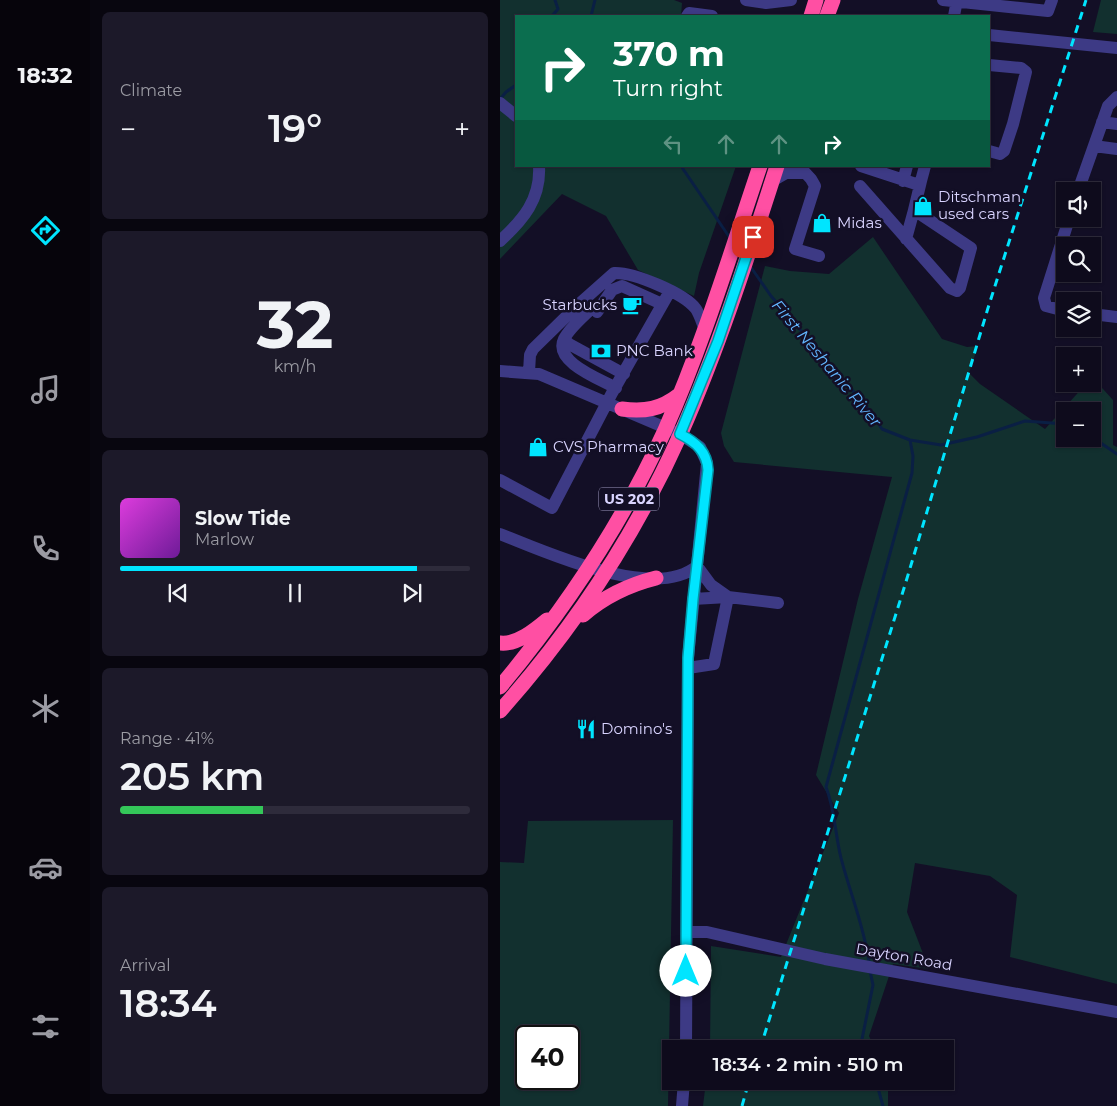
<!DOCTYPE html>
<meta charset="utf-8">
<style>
:root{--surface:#0e0b1c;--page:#1c1929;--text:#f1f3f6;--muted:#9b9ba3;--line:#2e2b3b;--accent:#00e5ff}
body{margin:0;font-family:Montserrat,sans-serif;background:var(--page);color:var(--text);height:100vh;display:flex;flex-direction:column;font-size:19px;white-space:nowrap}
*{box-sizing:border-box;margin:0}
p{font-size:16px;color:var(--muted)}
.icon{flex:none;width:28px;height:28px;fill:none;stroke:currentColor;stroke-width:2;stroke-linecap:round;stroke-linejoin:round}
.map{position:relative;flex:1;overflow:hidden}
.panel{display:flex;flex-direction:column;gap:12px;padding:12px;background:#08060f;width:410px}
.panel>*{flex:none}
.guide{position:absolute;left:15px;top:15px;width:475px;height:152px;border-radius:0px;box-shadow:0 1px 4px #0004,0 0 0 1px var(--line);background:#0b6e4f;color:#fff;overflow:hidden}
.tools{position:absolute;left:556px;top:182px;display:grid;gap:10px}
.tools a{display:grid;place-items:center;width:45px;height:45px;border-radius:0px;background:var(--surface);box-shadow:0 1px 4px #0004,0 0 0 1px var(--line);font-size:25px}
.speed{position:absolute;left:15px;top:1025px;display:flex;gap:10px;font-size:25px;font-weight:700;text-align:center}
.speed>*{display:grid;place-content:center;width:65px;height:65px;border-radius:50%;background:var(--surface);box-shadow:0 1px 4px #0004,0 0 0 1px var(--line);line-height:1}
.speed .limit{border:2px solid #111;border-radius:8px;background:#fff;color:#111}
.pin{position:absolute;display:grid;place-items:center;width:42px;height:42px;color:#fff;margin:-21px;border-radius:10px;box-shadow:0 2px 8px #0006}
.me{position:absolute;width:55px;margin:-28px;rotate:0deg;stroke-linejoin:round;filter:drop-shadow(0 0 4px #0008)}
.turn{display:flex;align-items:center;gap:18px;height:105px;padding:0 15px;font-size:22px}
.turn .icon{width:65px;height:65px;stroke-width:2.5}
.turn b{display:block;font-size:35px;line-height:42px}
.lanes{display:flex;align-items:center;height:48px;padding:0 15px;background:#0003;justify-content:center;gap:25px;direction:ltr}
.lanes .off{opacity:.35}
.big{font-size:38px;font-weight:600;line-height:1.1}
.panel .widget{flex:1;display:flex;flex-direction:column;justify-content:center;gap:8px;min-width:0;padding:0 18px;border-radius:8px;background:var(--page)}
.panel .dial{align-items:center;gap:0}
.dial b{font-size:65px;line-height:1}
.song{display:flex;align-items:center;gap:15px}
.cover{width:60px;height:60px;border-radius:8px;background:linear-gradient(135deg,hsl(300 70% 55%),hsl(280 70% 35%))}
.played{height:5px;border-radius:2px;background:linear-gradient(90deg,var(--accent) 85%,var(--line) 85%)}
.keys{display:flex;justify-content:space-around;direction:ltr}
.heat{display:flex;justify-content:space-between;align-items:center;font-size:28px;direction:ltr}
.charge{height:8px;border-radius:4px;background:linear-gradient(90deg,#34c759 41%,var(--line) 0)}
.trip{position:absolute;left:162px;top:1040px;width:292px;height:50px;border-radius:0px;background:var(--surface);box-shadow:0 1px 4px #0004,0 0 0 1px var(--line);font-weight:600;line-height:50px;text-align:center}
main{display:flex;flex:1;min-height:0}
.menu{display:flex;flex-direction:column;width:90px;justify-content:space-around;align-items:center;background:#06040b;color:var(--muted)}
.menu .icon{width:35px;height:35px}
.menu .active{color:var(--accent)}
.menu b{font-size:22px;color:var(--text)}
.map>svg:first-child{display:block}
</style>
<main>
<nav class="menu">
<b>18:32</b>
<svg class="icon active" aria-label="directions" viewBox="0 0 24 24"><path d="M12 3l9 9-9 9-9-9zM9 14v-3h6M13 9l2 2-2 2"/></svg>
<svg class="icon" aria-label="music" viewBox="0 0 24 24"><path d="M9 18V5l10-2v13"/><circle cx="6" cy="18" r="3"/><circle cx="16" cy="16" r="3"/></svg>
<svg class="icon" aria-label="phone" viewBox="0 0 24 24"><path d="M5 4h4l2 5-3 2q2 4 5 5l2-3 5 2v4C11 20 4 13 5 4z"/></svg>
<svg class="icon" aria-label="climate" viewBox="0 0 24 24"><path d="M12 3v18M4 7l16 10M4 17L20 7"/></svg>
<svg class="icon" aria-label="car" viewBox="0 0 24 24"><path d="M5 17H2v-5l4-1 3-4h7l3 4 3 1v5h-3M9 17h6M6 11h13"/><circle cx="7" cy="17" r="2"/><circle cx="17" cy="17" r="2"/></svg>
<svg class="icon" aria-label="filters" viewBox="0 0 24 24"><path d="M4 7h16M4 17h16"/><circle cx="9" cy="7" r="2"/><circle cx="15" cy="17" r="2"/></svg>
</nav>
<section class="panel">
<div class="widget"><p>Climate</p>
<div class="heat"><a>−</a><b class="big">19°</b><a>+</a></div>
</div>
<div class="widget dial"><b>32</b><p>km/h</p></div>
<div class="widget">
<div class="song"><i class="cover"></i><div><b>Slow Tide</b><p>Marlow</p></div></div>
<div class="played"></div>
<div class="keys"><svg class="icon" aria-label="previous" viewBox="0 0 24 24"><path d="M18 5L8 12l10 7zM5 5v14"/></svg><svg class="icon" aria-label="pause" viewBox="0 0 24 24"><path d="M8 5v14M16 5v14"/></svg><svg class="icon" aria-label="next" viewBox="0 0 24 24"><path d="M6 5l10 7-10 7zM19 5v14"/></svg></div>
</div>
<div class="widget"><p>Range · 41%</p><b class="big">205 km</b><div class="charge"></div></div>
<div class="widget"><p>Arrival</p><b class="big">18:34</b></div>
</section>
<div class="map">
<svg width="617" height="1106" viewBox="0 0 617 1106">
<rect width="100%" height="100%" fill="#130f26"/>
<path fill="#12302f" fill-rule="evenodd" d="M 0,0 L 174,0 L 182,3 L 181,16 L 16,16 L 16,166 L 236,166 L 199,273 L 194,296 L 138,270 L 106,216 L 62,194 L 0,259 Z
M 601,0 L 617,0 L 617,34 L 593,32 Z
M 373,237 L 442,339 L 467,347 L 478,346 L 469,373 L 480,384 L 545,429 L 586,384 L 592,384 L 593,378 L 613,400 L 613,445 L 617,447 L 617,984 L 510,957 L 517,895 L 490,876 L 415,863 L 407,912 L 429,969 L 393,964 L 369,1036 L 375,1049 L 210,1049 L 211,946 L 281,957 L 339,813 L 316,775 L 358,599 L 392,477 L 234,462 L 224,446 L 221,433 L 265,266 L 290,271 L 329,274 ZM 565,411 L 592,411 L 592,439 L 565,439 Z
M 173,820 L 168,1106 L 0,1106 L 0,862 L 24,863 L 28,821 ZM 69,1036 L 69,1079 L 26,1079 L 26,1036 Z
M 206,1081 L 388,1081 L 388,1106 L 203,1106 Z"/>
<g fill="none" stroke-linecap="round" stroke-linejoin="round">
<path stroke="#0a1f44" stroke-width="3" d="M 52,16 L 58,9 L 55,0
M 91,16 L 95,0
M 0,99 L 6,92 L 16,85
M 181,166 L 230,238
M 250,266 L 271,296 L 366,406 L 382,429 L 410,440 L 441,445 L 477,437 L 525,421 L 565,424
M 592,437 L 617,454
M 369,962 C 364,926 350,893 341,858 C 335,834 335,810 326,787 L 412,473 L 413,456 L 410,440
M 360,1049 L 373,985 L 370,971
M 376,1081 L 383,1106"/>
<path stroke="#3d3a85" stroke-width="12" d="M 246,0 L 266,3 L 291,0
M 443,0 L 548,11 L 552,0
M 187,16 L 189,13 L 212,16
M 454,16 L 457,0
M 489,35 L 617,48
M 489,65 L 521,68 L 526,72 L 513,124 L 504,151 L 500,154 L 489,151
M 0,103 L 16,116
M 602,122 L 617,124
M 594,146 L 617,149
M 299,166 L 311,179 L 315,186 L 295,249 L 319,256
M 361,166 L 416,184 L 421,181 L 425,166
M 272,181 L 286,173 L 304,173
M 403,181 L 407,166
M 360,186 L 450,288 L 457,291 L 460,288 L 471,248 L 414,210 L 421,181
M 578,191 L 608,106 L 617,97
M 406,239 L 414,210
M 0,241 C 23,220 41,199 39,166
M 93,307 C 84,316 70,327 64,339 C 53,362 100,379 116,388
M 565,311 L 546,306 L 544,298 L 569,219
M 97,312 L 112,290 L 122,286 L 162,304
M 592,314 L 617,317
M 64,339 L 69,344 L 124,374
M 0,371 L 39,374 L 180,434 L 200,447 L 207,463 L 188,658 L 186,1049
M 29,372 L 30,355 L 33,349 L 78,305 L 114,273 C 133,272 184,293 196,309 C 200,315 202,323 205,330
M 0,480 L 52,508 L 112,393 L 170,291
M 0,534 C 46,552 154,602 197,566 L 211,585 L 228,597 L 193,599
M 188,668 L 214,664 L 228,597 L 278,603
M 187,932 L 207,932 L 325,959 L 617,1012
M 182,1106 L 184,1081"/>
<path stroke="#ff4fa3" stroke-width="15" d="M 311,16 L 316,0
M 327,16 L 333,0
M 122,409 C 145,412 161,409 179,395
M 83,615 C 105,596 128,585 156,578
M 0,643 C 17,645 35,630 47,620
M 0,687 C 65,609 123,522 165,430 C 203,344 230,255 260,166
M 0,711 C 73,629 136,534 181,433 C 219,347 248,256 277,166"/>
<path stroke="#00e5ff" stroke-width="3" stroke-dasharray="8 6" stroke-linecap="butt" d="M 260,1049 L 405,585 L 488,308 L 586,0
M 242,1106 L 249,1081"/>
</g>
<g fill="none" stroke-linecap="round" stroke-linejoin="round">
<defs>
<path id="route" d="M 186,971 L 188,658 L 193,599 L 208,470 C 207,452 196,442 180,434 L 218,341 L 253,237"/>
</defs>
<use href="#route" stroke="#0095a6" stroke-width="12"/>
<use href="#route" stroke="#00e5ff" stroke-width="9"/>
</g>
<defs>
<symbol id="shop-bare" viewBox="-9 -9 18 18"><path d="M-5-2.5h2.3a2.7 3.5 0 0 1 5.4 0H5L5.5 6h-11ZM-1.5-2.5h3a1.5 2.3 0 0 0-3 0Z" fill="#00e5ff" stroke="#130f26" stroke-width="2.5" paint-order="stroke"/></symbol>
<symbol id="cafe-bare" viewBox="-9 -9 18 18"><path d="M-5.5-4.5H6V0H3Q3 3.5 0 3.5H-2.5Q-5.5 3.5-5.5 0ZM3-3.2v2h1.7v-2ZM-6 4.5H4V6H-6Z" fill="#00e5ff" stroke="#130f26" stroke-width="2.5" paint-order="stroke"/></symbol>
<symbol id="bank-bare" viewBox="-9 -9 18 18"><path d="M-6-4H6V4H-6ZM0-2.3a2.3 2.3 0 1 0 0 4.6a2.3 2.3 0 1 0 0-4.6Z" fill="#00e5ff" stroke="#130f26" stroke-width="2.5" paint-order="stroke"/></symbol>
<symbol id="restaurant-bare" viewBox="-9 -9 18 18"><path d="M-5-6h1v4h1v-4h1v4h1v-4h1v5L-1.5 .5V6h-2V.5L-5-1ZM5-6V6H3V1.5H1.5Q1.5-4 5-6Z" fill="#00e5ff" stroke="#130f26" stroke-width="2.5" paint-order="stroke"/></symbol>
</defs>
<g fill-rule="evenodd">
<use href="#shop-bare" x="409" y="192" width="28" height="28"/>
<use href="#shop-bare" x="308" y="209" width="28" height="28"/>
<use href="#cafe-bare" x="118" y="291" width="28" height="28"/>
<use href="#bank-bare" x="87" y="337" width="28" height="28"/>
<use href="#shop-bare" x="24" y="433" width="28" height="28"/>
<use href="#restaurant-bare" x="72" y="715" width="28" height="28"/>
</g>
<g text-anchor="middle" stroke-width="5" stroke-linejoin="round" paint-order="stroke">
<rect fill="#130f26" stroke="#9e99be" stroke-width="1" x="99" y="487.5" width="60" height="23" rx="4"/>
<g font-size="14" font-weight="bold" fill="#d9d4ff">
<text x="129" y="504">US 202</text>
</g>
<g font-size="15" fill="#d9d4ff" stroke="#130f26" text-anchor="start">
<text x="438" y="202">Ditschman<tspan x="438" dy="17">used cars</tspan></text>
<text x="337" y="228">Midas</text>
<text x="117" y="310" text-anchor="end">Starbucks</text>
<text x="116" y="356">PNC Bank</text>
<text x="53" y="452">CVS Pharmacy</text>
<text x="101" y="734">Domino's</text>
</g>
<g font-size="15" fill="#d9d4ff" stroke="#130f26">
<text transform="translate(404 957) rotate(10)" y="5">Dayton Road</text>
</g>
<g font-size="16" font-style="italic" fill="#62b6ff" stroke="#130f26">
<text transform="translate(327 363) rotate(50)" y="6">First Neshanic River</text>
</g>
</g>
</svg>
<div class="tools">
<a><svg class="icon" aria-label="sound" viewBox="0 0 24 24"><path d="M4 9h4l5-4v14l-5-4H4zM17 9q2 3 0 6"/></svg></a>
<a><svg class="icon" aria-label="search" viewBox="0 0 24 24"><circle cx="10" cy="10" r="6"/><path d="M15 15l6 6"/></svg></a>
<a><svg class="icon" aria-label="layers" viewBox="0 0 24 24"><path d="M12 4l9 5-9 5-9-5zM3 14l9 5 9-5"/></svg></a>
<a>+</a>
<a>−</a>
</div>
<div class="speed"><div class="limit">40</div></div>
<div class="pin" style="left:253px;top:237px;background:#d93025"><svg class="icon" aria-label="arrive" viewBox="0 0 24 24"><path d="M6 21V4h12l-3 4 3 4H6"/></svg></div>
<svg class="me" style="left:186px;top:971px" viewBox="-20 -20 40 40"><circle r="19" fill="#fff"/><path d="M0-13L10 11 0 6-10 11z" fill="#00e5ff"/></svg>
<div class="trip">18:34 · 2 min · 510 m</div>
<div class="guide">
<div class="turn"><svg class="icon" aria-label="right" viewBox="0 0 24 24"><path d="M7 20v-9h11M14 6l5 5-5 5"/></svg><div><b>370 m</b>Turn right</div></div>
<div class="lanes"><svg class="icon off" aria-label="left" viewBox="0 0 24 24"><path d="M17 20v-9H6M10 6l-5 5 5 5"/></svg><svg class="icon off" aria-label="ahead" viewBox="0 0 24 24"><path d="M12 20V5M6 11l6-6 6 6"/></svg><svg class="icon off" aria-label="ahead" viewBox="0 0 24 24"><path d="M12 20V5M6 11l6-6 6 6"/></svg><svg class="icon" aria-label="right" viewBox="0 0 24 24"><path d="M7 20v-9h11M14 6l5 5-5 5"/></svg></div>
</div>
</div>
</main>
